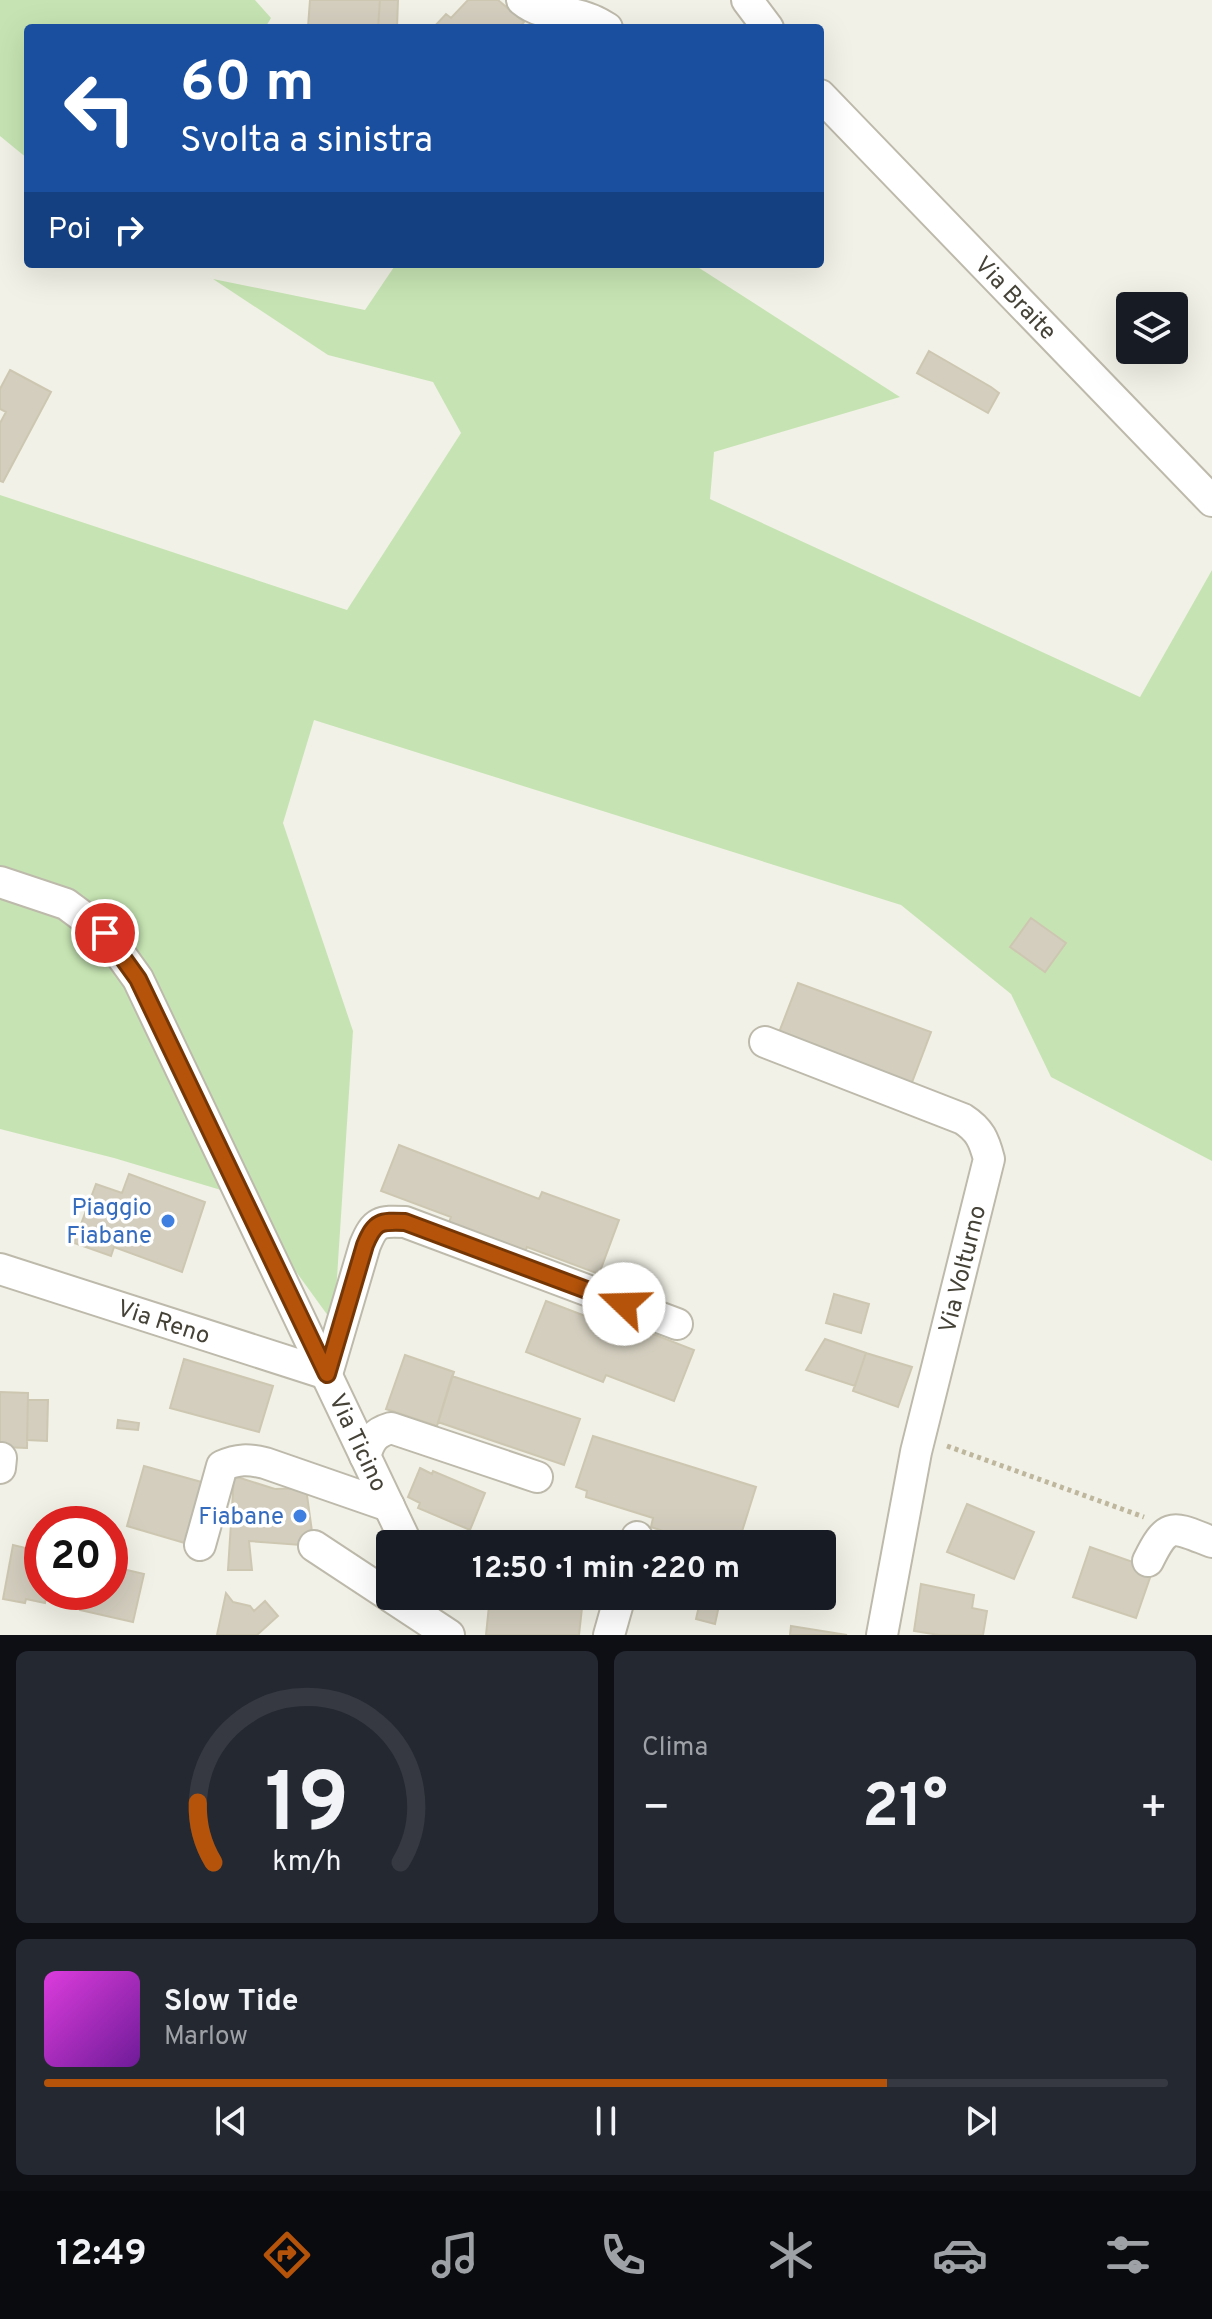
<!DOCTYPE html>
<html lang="it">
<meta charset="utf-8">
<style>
:root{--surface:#171b24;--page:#242831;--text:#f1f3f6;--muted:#9ea1a6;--line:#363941;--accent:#b45309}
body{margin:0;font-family:Overpass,sans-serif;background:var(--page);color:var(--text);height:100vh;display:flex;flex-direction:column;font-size:30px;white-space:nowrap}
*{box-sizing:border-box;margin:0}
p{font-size:26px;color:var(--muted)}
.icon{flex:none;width:44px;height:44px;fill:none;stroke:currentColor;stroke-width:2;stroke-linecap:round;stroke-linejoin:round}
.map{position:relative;height:1635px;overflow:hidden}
.details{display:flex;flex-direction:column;gap:16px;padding:16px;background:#0d0f14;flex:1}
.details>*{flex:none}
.banner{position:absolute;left:24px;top:24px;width:800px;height:244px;border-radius:8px;box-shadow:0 8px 32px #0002;background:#1a4fa0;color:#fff;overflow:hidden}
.buttons{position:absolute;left:1116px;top:292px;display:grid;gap:16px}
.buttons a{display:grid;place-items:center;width:72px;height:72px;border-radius:8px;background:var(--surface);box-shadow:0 8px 32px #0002;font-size:40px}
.speed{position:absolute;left:24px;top:1506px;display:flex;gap:16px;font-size:40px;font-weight:700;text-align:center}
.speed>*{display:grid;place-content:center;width:104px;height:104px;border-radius:50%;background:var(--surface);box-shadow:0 8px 32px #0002;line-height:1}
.speed .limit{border:12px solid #d22;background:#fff;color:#111}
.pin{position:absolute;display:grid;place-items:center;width:68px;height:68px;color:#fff;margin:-34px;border:4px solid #fff;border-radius:50%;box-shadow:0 2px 8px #0007}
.me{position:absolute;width:88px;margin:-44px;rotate:291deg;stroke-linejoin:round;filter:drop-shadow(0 0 6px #0008)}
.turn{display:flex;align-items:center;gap:28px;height:168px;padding:0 24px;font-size:36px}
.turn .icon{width:104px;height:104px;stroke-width:2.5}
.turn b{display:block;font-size:56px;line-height:68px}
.then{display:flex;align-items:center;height:76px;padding:0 24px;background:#0003;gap:16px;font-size:30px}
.big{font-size:60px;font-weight:700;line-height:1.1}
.details .widget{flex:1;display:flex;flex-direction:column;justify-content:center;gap:12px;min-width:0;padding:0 28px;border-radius:12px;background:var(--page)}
.details .dial{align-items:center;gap:0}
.dial svg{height:208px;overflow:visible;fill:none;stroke:var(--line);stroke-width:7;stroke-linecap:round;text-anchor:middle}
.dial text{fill:var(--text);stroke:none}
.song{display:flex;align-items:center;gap:24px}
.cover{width:96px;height:96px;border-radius:12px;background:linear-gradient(135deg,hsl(300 70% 55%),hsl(280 70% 35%))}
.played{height:8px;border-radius:4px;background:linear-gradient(90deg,var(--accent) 75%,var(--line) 75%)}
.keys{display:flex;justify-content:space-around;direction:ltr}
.heat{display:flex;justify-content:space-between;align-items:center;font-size:44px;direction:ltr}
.details .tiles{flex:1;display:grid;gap:16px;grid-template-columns:1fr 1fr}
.widget:last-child{grid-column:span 2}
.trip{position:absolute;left:376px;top:1530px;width:460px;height:80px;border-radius:8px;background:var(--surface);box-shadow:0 8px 32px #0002;font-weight:700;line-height:80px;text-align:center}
.tab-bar{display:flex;height:128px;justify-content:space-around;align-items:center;background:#090b0e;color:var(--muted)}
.tab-bar .icon{width:56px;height:56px}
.tab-bar .current{color:var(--accent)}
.tab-bar b{font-size:36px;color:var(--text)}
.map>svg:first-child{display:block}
</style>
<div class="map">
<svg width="1212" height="1635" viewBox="0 0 1212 1635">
<rect width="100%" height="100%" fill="#f2f1e7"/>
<path fill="#c6e4b3" d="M 0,0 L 255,0 L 271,18 L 265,28 L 28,28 L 28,159 L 0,136 Z
M 396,264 L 693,264 L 900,397 L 714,452 L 710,499 L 1140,697 L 1212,570 L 1212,1161 L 1051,1077 L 1011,994 L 901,905 L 314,720 L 283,823 L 353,1031 L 334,1324 L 241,1196 L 114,1158 L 0,1129 L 0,495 L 347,610 L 461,433 L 433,382 L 328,355 L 213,279 L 365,310 Z"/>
<path fill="#d3cebe" stroke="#cdc7b1" stroke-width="2" d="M 310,0 L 380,0 L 378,28 L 308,27 Z
M 380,0 L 398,0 L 397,28 L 378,28 Z
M 468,0 L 498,0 L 524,22 L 519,28 L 433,28 L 446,14 L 451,18 Z
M 929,351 L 991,387 L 999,393 L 988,413 L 917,373 Z
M 10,370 L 51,392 L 3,482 L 0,481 L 0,423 L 6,412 L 0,409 L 0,389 Z
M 1031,918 L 1066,943 L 1045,972 L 1010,947 Z
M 798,983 L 931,1032 L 911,1085 L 778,1035 Z
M 399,1145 L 539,1199 L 542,1192 L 619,1220 L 599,1274 L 527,1247 L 524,1254 L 448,1225 L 451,1217 L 381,1191 Z
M 129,1174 L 205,1202 L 182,1272 L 114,1247 L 111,1256 L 74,1243 L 96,1184 L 122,1193 Z
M 834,1294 L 869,1304 L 861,1333 L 826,1323 Z
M 546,1301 L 614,1327 L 617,1320 L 694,1350 L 674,1401 L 606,1375 L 603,1382 L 526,1352 Z
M 825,1339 L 866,1353 L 855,1386 L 806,1370 Z
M 866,1353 L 912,1367 L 898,1407 L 853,1391 Z
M 405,1355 L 454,1372 L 437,1426 L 386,1409 Z
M 184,1359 L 273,1386 L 259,1432 L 170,1408 Z
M 452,1376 L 580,1419 L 564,1465 L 438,1422 Z
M 0,1392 L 28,1393 L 27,1448 L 0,1447 Z
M 28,1400 L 48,1400 L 47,1441 L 27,1440 Z
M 118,1420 L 139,1423 L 138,1430 L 117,1428 Z
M 593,1436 L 756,1487 L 738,1544 L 695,1544 L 696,1542 L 651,1527 L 653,1518 L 586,1497 L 587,1491 L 576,1487 Z
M 144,1466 L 205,1483 L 188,1544 L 127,1526 Z
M 420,1468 L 432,1474 L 433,1471 L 485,1493 L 470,1530 L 418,1508 L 420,1503 L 408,1497 Z
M 234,1476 L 275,1489 L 306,1488 L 314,1546 L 249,1541 L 252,1570 L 228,1570 Z
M 967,1504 L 1034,1532 L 1014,1579 L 947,1552 Z
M 13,1545 L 42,1552 L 42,1592 L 47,1592 L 45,1603 L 26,1599 L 25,1603 L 3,1599 Z
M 1090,1547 L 1153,1569 L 1136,1618 L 1073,1597 Z
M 110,1566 L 144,1574 L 133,1622 L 80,1610 L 85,1592 L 110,1592 Z
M 921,1584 L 974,1595 L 972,1608 L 987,1611 L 983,1635 L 939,1635 L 914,1631 Z
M 226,1593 L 233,1602 L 250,1606 L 254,1611 L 265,1601 L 278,1616 L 257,1635 L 217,1635 Z
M 490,1596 L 557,1596 L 583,1599 L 579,1635 L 486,1635 Z
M 667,1596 L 721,1596 L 715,1624 L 696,1619 L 699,1606 Z
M 791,1626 L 847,1635 L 790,1635 Z"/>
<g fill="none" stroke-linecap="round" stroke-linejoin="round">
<defs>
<g id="minor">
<path d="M 522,0 C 538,13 551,12 571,14 C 585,16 596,21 607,28"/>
<path d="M 747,0 L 768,28"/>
<path id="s1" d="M 820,95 L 1212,501"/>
<path id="s2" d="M 0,882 L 66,904 L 105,933 L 138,979 L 407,1544"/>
<path d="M 765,1042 L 963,1119 C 980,1130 984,1140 989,1159 L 916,1452 L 882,1635"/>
<path id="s3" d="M 0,1269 L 327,1374 L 365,1245 C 375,1221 380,1221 405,1222 L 677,1324"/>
<path d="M 365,1456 C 370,1440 374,1433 391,1428 L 537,1477"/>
<path d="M 0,1468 L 1,1458"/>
<path d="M 635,1544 L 637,1537"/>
<path d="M 200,1545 L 222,1466 C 238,1459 248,1459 265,1463 L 389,1506"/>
<path d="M 314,1546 L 449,1635"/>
<path d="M 1148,1561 C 1168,1520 1173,1527 1212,1542"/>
<path d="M 609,1635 L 620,1596"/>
</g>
</defs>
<use href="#minor" stroke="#bdbaab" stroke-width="34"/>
<path stroke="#beb79d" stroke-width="5" stroke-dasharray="4 4" stroke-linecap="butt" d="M 947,1446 L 1144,1517"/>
<use href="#minor" stroke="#fff" stroke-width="30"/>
</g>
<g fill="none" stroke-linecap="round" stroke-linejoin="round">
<defs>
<path id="route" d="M 105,933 L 138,979 L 327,1374 L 365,1245 C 375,1221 380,1221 405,1222 L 624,1304"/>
</defs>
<use href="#route" stroke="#753606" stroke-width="20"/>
<use href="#route" stroke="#b45309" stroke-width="14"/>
</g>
<g fill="#3f7fe0" stroke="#fff" stroke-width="3">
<circle cx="168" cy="1221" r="8"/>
<circle cx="300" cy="1516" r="8"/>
</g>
<g text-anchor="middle" stroke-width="7" stroke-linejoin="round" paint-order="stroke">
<g font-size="24" fill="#454237" stroke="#fff">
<text dy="8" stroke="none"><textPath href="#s1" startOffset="282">Via Braite</textPath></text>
<text transform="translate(962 1269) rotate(-76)" y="8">Via Volturno</text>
<text dy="8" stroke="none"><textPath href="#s3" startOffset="172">Via Reno</textPath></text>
<text dy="8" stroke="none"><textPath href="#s2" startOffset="688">Via Ticino</textPath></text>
</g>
<g font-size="24" fill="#366cbe" stroke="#fff" text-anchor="end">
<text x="152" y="1215">Piaggio<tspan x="152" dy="28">Fiabane</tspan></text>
<text x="284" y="1524">Fiabane</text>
</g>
</g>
</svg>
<div class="buttons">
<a><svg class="icon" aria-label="layers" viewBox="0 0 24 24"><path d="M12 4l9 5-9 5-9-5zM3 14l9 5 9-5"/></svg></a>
</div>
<div class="speed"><div class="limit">20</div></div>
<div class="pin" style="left:105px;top:933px;background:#d93025"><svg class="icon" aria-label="arrive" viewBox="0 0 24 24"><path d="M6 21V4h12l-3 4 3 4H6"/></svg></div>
<svg class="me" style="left:624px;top:1304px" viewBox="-20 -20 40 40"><circle r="19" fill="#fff"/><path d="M0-13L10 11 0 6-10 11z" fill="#b45309"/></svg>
<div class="trip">12:50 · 1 min · 220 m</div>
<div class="banner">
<div class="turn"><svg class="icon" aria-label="left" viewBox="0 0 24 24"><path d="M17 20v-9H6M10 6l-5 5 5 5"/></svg><div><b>60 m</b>Svolta a sinistra</div></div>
<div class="then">Poi<svg class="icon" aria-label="right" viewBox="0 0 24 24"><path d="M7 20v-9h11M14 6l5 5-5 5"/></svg></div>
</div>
</div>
<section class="details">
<div class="tiles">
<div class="widget dial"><svg viewBox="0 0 100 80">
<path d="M14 69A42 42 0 1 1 86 69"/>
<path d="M14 69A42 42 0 0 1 8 46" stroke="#b45309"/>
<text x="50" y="56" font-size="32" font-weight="700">19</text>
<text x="50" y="72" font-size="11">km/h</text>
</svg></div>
<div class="widget"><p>Clima</p>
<div class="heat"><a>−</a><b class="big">21°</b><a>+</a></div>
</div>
<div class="widget">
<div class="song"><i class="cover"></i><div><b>Slow Tide</b><p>Marlow</p></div></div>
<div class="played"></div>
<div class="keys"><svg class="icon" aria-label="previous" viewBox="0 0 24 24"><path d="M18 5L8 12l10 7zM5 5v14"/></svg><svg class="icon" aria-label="pause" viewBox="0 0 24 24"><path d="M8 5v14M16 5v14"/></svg><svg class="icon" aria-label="next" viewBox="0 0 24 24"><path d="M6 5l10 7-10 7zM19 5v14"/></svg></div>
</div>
</div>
</section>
<nav class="tab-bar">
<b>12:49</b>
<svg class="icon current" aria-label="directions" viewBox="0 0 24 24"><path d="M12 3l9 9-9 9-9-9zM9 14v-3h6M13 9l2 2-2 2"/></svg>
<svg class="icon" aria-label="music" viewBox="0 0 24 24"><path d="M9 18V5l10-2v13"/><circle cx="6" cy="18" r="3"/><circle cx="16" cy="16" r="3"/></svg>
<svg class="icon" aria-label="phone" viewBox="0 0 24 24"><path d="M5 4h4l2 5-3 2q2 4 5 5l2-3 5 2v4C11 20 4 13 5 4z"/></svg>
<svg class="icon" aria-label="climate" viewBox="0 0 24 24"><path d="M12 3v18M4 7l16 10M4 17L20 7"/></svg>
<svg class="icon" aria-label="car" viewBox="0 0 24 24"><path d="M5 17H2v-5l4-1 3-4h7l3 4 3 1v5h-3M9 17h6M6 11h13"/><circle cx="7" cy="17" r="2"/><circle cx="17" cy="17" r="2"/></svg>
<svg class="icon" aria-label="filters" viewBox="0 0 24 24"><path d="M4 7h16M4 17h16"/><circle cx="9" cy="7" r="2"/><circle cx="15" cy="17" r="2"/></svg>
</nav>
